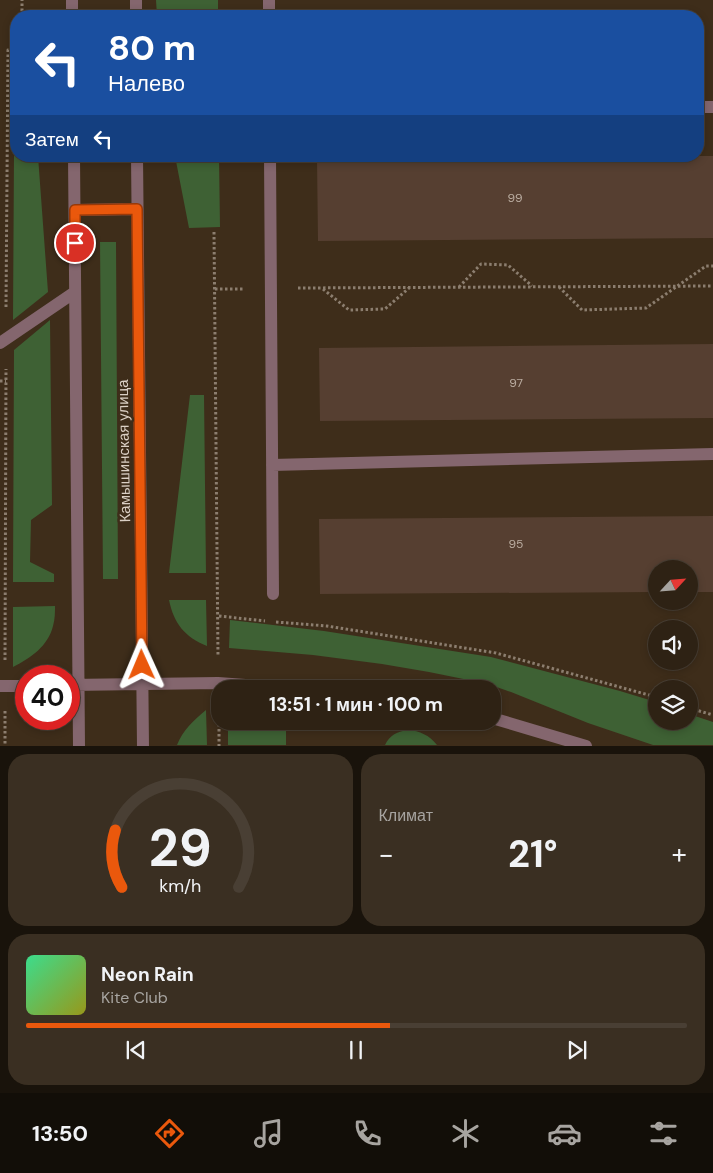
<!DOCTYPE html>
<html lang="ru">
<meta charset="utf-8">
<style>
:root{--surface:#2e2214;--page:#3a2f22;--text:#f1f3f6;--muted:#a7a4a0;--line:#493f34;--accent:#ea580c}
body{margin:0;font-family:"DM Sans",sans-serif;background:var(--page);color:var(--text);height:100vh;display:flex;flex-direction:column;font-size:19px;white-space:nowrap}
*{box-sizing:border-box;margin:0}
p{font-size:16px;color:var(--muted)}
.icon{flex:none;width:28px;height:28px;fill:none;stroke:currentColor;stroke-width:2;stroke-linecap:round;stroke-linejoin:round}
.map{position:relative;height:746px;overflow:hidden}
.drawer{display:flex;flex-direction:column;gap:8px;padding:8px;background:#19130b;flex:1}
.drawer>*{flex:none}
.banner{position:absolute;left:10px;top:10px;width:694px;height:152px;border-radius:20px;box-shadow:0 2px 8px #0003,0 0 0 1px var(--line);background:#1a4fa0;color:#fff;overflow:hidden}
.needle{width:32px;rotate:64deg}
.controls{position:absolute;left:648px;top:560px;display:grid;gap:10px}
.controls a{display:grid;place-items:center;width:50px;height:50px;border-radius:50%;background:var(--surface);box-shadow:0 2px 8px #0003,0 0 0 1px var(--line);font-size:25px}
.speed{position:absolute;left:15px;top:665px;display:flex;gap:10px;font-size:25px;font-weight:700;text-align:center}
.speed>*{display:grid;place-content:center;width:65px;height:65px;border-radius:50%;background:var(--surface);box-shadow:0 2px 8px #0003,0 0 0 1px var(--line);line-height:1}
.speed .limit{border:8px solid #d22;background:#fff;color:#111}
.pin{position:absolute;display:grid;place-items:center;width:42px;height:42px;color:#fff;margin:-21px;border:2px solid #fff;border-radius:50%;box-shadow:0 1px 5px #0007}
.me{position:absolute;width:55px;margin:-28px;rotate:359deg;stroke-linejoin:round;filter:drop-shadow(0 0 4px #0008)}
.turn{display:flex;align-items:center;gap:18px;height:105px;padding:0 15px;font-size:22px}
.turn .icon{width:65px;height:65px;stroke-width:2.5}
.turn b{display:block;font-size:35px;line-height:42px}
.then{display:flex;align-items:center;height:48px;padding:0 15px;background:#0003;gap:10px;font-size:19px}
.big{font-size:38px;font-weight:700;line-height:1.1}
.drawer .card{flex:1;display:flex;flex-direction:column;justify-content:center;gap:8px;min-width:0;padding:0 18px;border-radius:20px;background:var(--page)}
.drawer .dial{align-items:center;gap:0}
.dial svg{height:130px;overflow:visible;fill:none;stroke:var(--line);stroke-width:7;stroke-linecap:round;text-anchor:middle}
.dial text{fill:var(--text);stroke:none}
.song{display:flex;align-items:center;gap:15px}
.cover{width:60px;height:60px;border-radius:8px;background:linear-gradient(135deg,hsl(150 70% 55%),hsl(60 70% 35%))}
.played{height:5px;border-radius:2px;background:linear-gradient(90deg,var(--accent) 55%,var(--line) 55%)}
.keys{display:flex;justify-content:space-around;direction:ltr}
.heat{display:flex;justify-content:space-between;align-items:center;font-size:28px;direction:ltr}
.drawer .tiles{flex:1;display:grid;gap:8px;grid-template-columns:1fr 1fr}
.card:last-child{grid-column:span 2}
.trip{position:absolute;left:211px;top:680px;width:290px;height:50px;border-radius:20px;background:var(--surface);box-shadow:0 2px 8px #0003,0 0 0 1px var(--line);font-weight:700;line-height:50px;text-align:center}
.dock{display:flex;height:80px;justify-content:space-around;align-items:center;background:#120e08;color:var(--muted)}
.dock .icon{width:35px;height:35px}
.dock .on{color:var(--accent)}
.dock b{font-size:22px;color:var(--text)}
.map>svg:first-child{display:block}
</style>
<div class="map">
<svg width="713" height="746" viewBox="0 0 713 746">
<rect width="100%" height="100%" fill="#3e2d1a"/>
<path fill="#3e6134" d="M 156,0 L 218,0 L 218,16 L 157,16 Z
M 14,153 L 16,153 L 16,156 L 38,156 L 48,292 L 13,320 Z
M 175,156 L 219,156 L 220,227 L 189,228 Z
M 100,242 L 116,242 L 118,579 L 103,579 Z
M 50,320 L 52,505 L 31,520 L 30,562 L 54,574 L 54,582 L 13,582 L 14,350 Z
M 190,395 L 204,395 L 206,573 L 169,573 Z
M 169,600 L 206,600 L 207,646 C 185,637 174,624 169,600 Z
M 55,606 C 55,612 55,619 53,626 C 48,646 31,658 13,667 L 13,607 Z
M 230,620 L 324,631 L 491,657 L 620,691 L 656,702 L 656,721 L 689,721 L 689,714 L 713,722 L 713,745 L 653,745 L 588,723 L 511,692 L 488,684 L 429,672 L 382,664 L 313,655 L 229,648 Z
M 206,710 L 207,745 L 177,745 C 183,730 193,721 206,710 Z
M 228,721 L 284,721 L 286,727 L 286,745 L 228,745 Z
M 408,730 C 420,731 429,735 437,745 L 385,745 C 390,735 396,732 408,730 Z"/>
<path fill="#563f31" d="M 616,156 L 713,156 L 713,238 L 318,241 L 317,159 Z
M 713,344 L 713,418 L 320,421 L 319,348 Z
M 713,516 L 713,592 L 689,592 L 689,569 L 656,569 L 656,592 L 320,594 L 319,519 Z"/>
<g fill="none" stroke-linecap="round" stroke-linejoin="round">
<path stroke="#8c7e6f" stroke-width="3" stroke-dasharray="2.5 2.5" stroke-linecap="butt" d="M 22,16 L 22,0
M 214,232 L 218,657
M 459,287 L 481,264 L 508,265 L 532,286
M 559,287 L 582,310 L 646,308 L 706,266 L 713,266
M 298,288 L 713,286
M 215,289 L 244,289
M 323,289 L 349,310 L 385,309 L 409,288
M 6,307 L 8,50 L 16,50
M 0,381 L 6,381
M 219,616 L 265,621
M 276,622 L 327,626 L 496,653 L 656,697
M 5,660 L 6,369
M 689,708 L 713,715
M 219,709 L 219,746
M 5,711 L 5,746"/>
<path stroke="#84666e" stroke-width="12" d="M 72,0 L 72,16
M 136,0 L 136,16
M 269,0 L 269,16
M 698,107 L 713,107
M 74,156 L 79,746
M 137,156 L 143,746
M 270,156 L 273,594
M 75,210 L 137,209
M 0,343 L 75,292
M 272,465 L 713,454
M 69,685 L 218,683 L 303,689
M 0,686 L 26,686
M 492,718 L 586,746"/>
</g>
<g fill="none" stroke-linecap="round" stroke-linejoin="round">
<defs>
<path id="route" d="M 75,243 L 75,210 L 137,209 L 142,665"/>
</defs>
<use href="#route" stroke="#983908" stroke-width="12"/>
<use href="#route" stroke="#ea580c" stroke-width="9"/>
</g>
<g text-anchor="middle" stroke-width="5" stroke-linejoin="round" paint-order="stroke">
<g font-size="12" fill="#baaca0">
<text x="515" y="202">99</text>
<text x="516" y="387">97</text>
<text x="516" y="548">95</text>
</g>
<g font-size="15" fill="#dbd0c5" stroke="#3e2d1a">
<text transform="translate(124 451) rotate(-91)" y="5">Камышинская улица</text>
</g>
</g>
</svg>
<div class="controls">
<a><svg class="needle" viewBox="-14 -14 28 28"><path d="M0-13l5 13h-10z" fill="#e53935"/><path d="M0 13l5-13h-10z" fill="#a7a4a0"/></svg></a>
<a><svg class="icon" aria-label="sound" viewBox="0 0 24 24"><path d="M4 9h4l5-4v14l-5-4H4zM17 9q2 3 0 6"/></svg></a>
<a><svg class="icon" aria-label="layers" viewBox="0 0 24 24"><path d="M12 4l9 5-9 5-9-5zM3 14l9 5 9-5"/></svg></a>
</div>
<div class="speed"><div class="limit">40</div></div>
<div class="pin" style="left:75px;top:243px;background:#d93025"><svg class="icon" aria-label="arrive" viewBox="0 0 24 24"><path d="M6 21V4h12l-3 4 3 4H6"/></svg></div>
<svg class="me" style="left:142px;top:665px" viewBox="-20 -20 40 40"><path d="M0-17L14 15 0 8-14 15z" fill="#ea580c" stroke="#fff" stroke-width="4"/></svg>
<div class="trip">13:51 · 1 мин · 100 m</div>
<div class="banner">
<div class="turn"><svg class="icon" aria-label="left" viewBox="0 0 24 24"><path d="M17 20v-9H6M10 6l-5 5 5 5"/></svg><div><b>80 m</b>Налево</div></div>
<div class="then">Затем<svg class="icon" aria-label="left" viewBox="0 0 24 24"><path d="M17 20v-9H6M10 6l-5 5 5 5"/></svg></div>
</div>
</div>
<section class="drawer">
<div class="tiles">
<div class="card dial"><svg viewBox="0 0 100 80">
<path d="M14 69A42 42 0 1 1 86 69"/>
<path d="M14 69A42 42 0 0 1 10 34" stroke="#ea580c"/>
<text x="50" y="56" font-size="32" font-weight="700">29</text>
<text x="50" y="72" font-size="11">km/h</text>
</svg></div>
<div class="card"><p>Климат</p>
<div class="heat"><a>−</a><b class="big">21°</b><a>+</a></div>
</div>
<div class="card">
<div class="song"><i class="cover"></i><div><b>Neon Rain</b><p>Kite Club</p></div></div>
<div class="played"></div>
<div class="keys"><svg class="icon" aria-label="previous" viewBox="0 0 24 24"><path d="M18 5L8 12l10 7zM5 5v14"/></svg><svg class="icon" aria-label="pause" viewBox="0 0 24 24"><path d="M8 5v14M16 5v14"/></svg><svg class="icon" aria-label="next" viewBox="0 0 24 24"><path d="M6 5l10 7-10 7zM19 5v14"/></svg></div>
</div>
</div>
</section>
<nav class="dock">
<b>13:50</b>
<svg class="icon on" aria-label="directions" viewBox="0 0 24 24"><path d="M12 3l9 9-9 9-9-9zM9 14v-3h6M13 9l2 2-2 2"/></svg>
<svg class="icon" aria-label="music" viewBox="0 0 24 24"><path d="M9 18V5l10-2v13"/><circle cx="6" cy="18" r="3"/><circle cx="16" cy="16" r="3"/></svg>
<svg class="icon" aria-label="phone" viewBox="0 0 24 24"><path d="M5 4h4l2 5-3 2q2 4 5 5l2-3 5 2v4C11 20 4 13 5 4z"/></svg>
<svg class="icon" aria-label="climate" viewBox="0 0 24 24"><path d="M12 3v18M4 7l16 10M4 17L20 7"/></svg>
<svg class="icon" aria-label="car" viewBox="0 0 24 24"><path d="M5 17H2v-5l4-1 3-4h7l3 4 3 1v5h-3M9 17h6M6 11h13"/><circle cx="7" cy="17" r="2"/><circle cx="17" cy="17" r="2"/></svg>
<svg class="icon" aria-label="filters" viewBox="0 0 24 24"><path d="M4 7h16M4 17h16"/><circle cx="9" cy="7" r="2"/><circle cx="15" cy="17" r="2"/></svg>
</nav>
